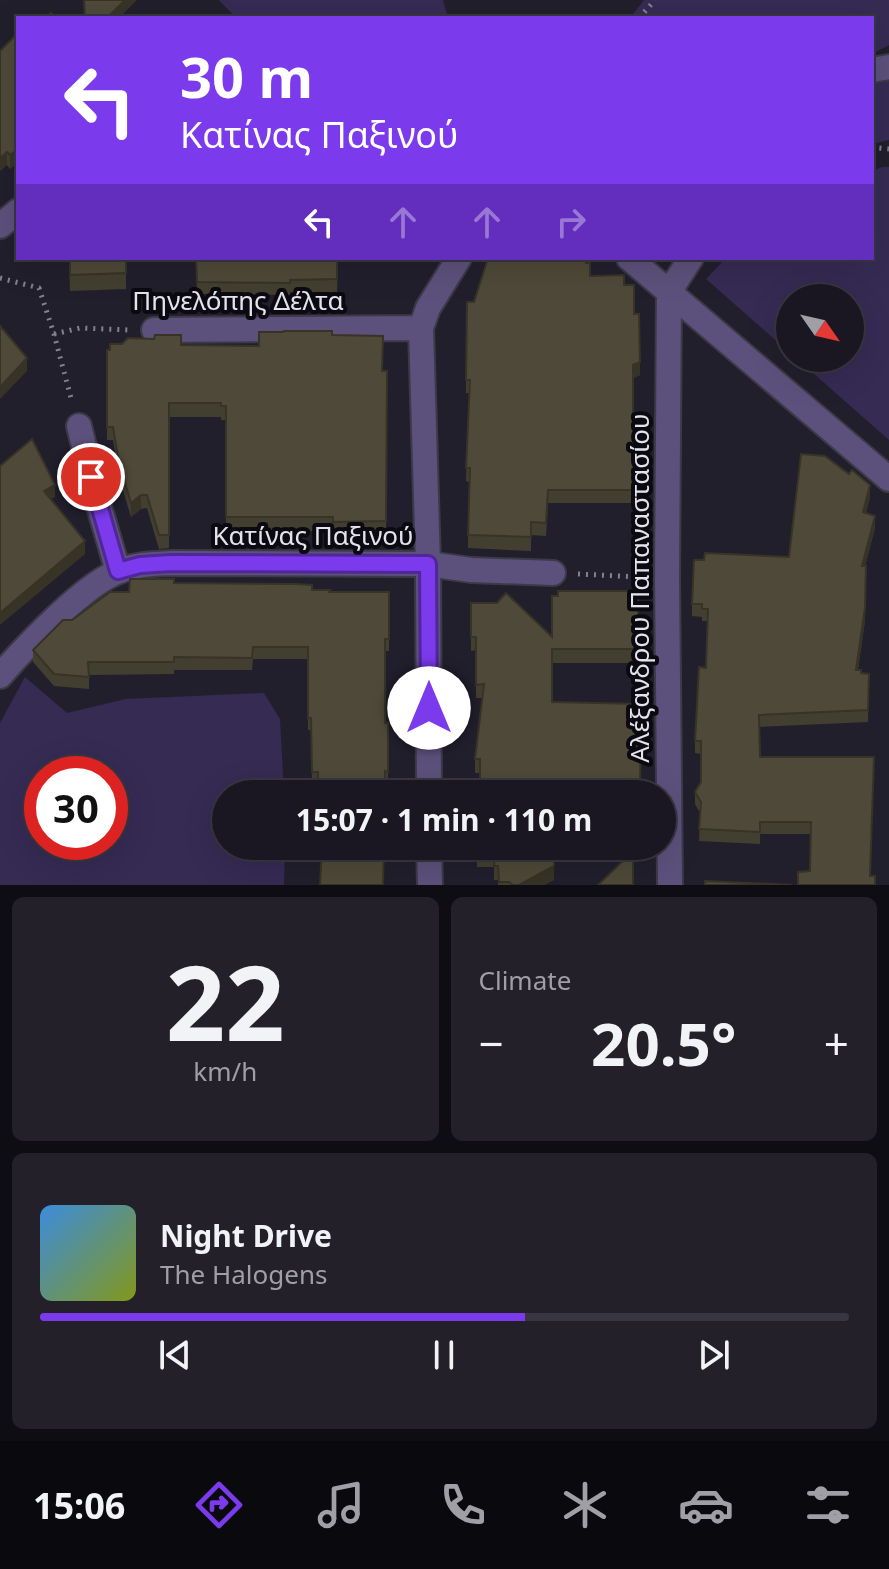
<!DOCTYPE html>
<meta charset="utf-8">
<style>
:root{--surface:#1a1722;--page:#23202a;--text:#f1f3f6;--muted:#9f9fa5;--line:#383640;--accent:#7c3aed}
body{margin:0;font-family:"Noto Sans",sans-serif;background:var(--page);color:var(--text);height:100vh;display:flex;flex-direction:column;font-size:30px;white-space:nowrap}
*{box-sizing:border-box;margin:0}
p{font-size:26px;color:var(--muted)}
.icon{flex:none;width:44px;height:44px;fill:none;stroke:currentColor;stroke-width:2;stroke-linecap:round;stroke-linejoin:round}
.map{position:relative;height:885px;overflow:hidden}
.drawer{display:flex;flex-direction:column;gap:12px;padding:12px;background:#0e0d13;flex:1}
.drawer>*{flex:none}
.hud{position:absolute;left:16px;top:16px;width:858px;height:244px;border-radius:0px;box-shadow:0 8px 32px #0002,0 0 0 2px var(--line);background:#7c3aed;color:#fff;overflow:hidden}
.needle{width:52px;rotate:124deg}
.buttons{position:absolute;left:776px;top:284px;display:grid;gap:16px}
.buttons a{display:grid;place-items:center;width:88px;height:88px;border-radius:50%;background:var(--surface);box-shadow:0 8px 32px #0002,0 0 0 2px var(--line);font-size:40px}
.speed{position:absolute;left:24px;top:756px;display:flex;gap:16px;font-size:40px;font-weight:700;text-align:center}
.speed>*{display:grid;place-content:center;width:104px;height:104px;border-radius:50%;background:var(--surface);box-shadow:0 8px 32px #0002,0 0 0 2px var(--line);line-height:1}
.speed .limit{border:12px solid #d22;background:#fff;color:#111}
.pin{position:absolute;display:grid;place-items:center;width:68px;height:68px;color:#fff;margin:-34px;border:4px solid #fff;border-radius:50%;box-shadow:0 2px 8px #0007}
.me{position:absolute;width:88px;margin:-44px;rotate:0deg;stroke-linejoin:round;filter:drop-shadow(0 0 6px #0008)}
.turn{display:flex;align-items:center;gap:28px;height:168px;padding:0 32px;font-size:36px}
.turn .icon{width:104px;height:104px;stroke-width:2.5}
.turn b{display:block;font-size:56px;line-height:68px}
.lanes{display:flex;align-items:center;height:76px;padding:0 32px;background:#0003;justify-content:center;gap:40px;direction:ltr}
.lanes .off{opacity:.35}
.big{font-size:60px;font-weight:700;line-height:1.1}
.drawer .tile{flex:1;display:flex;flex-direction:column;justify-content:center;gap:12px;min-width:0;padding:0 28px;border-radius:12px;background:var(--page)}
.drawer .dial{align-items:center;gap:0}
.dial b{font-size:104px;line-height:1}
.song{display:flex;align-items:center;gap:24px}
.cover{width:96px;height:96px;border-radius:12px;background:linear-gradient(135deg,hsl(210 70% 55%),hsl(70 70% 35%))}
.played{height:8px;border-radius:4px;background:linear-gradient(90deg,var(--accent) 60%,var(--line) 60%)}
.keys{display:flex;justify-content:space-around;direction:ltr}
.heat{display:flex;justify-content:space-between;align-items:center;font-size:44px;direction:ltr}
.drawer .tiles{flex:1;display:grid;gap:12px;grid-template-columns:1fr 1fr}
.tile:last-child{grid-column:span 2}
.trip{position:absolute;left:212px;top:780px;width:464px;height:80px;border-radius:40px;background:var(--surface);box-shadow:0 8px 32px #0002,0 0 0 2px var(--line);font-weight:700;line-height:80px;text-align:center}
.menu{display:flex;height:128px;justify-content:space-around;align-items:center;background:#0a090e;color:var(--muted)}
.menu .icon{width:56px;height:56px}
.menu .current{color:var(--accent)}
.menu b{font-size:36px;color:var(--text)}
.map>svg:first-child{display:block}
</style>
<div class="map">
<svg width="889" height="885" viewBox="0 0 889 885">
<rect width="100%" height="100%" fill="#221f2d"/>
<path fill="#362b53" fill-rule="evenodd" d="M 219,0 L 443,0 L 448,18 L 236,18 Z
M 644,0 L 889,0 L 889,45 L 872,54 L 872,18 L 630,18 Z
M 889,74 L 889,140 L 872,144 L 872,77 Z
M 882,167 L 889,167 L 889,440 L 796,358 L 850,358 L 850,298 L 790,298 L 790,353 L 706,279 L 726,258 L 872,258 L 872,171 Z
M 25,677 L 67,713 L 126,699 L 264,693 L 280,719 L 284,794 L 226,794 L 226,846 L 285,846 L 284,885 L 0,885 L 0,723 ZM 110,774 L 110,842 L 42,842 L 42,774 Z"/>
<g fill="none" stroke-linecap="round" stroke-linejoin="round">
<defs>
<path id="street" d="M 872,70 L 889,67
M 0,226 L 18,211
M 629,258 L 889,479
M 154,330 L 421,328
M 79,426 L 98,503 L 118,571
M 0,676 C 26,646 86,582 122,570 C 138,564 154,564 171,563 L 428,564 L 471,570 L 553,573
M 429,794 L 428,564 L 421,328 L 428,308 L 459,258
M 429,846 L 430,885
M 670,885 L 667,579 L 669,292 L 691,258"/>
</defs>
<use href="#street" stroke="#3d3a48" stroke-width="28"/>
<path stroke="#85828f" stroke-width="5" stroke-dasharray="2 6" stroke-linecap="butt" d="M 639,18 L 655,0
M 872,151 L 879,148 L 889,149
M 0,278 L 39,288 L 54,334 L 72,402
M 54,334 L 80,328 L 129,330
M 578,574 L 640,577"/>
<use href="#street" stroke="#5c517c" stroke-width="24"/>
</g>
<path fill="#433f30" d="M 18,33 L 18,162 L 10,169 L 7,165 L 0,171 Z
M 69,258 L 126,258 L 126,289 L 70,291 Z
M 196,258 L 338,258 L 337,292 L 290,292 L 290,295 L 197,294 Z
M 586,263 L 590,276 L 634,314 L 640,375 L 633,378 L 633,439 L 636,439 L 636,503 L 548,503 L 546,536 L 531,535 L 531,551 L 468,548 L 469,482 L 466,481 L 469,393 L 466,393 L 467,302 L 474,302 Z
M 332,335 L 383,371 L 387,371 L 386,535 L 333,535 L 333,531 L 226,531 L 226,420 L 221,420 L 221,417 L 169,417 L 169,548 L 159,549 L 147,508 L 141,509 L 131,517 L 119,477 L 113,440 L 107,440 L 107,350 L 181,345 L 259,346 Z
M 870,497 L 866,513 L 875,528 L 865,566 L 865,621 L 858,670 L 861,673 L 869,674 L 868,722 L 759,727 L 760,757 L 874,757 L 810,871 L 811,834 L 760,834 L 760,844 L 699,841 L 700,813 L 695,804 L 695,792 L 701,782 L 701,754 L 695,753 L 695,741 L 706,668 L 708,621 L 702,621 L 702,617 L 692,616 L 692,604 L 789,557 Z
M 174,583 L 329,592 L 389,592 L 389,651 L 385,651 L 385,723 L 388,723 L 388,784 L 312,784 L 311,730 L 308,730 L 308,659 L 253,659 L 252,670 L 174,670 L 174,674 L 89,675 L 89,689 L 54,686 L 33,662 L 33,650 L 72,620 L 129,592 Z
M 552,596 L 638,616 L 638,630 L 634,630 L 634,663 L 552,663 L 480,773 L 475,773 L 475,759 L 482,698 L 476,698 L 476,650 L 471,651 L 471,603 L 497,603 L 552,637 Z
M 477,846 L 554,880 L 544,885 L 498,885 L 498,880 L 494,880 L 494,867 L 477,867 Z"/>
<path fill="#373327" d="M 125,0 L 137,0 L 119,18 L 107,18 Z
M 18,149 L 18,162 L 10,169 L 10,155 Z
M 7,152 L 7,165 L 0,171 L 0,158 Z
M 27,358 L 27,371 L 0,399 L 0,387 Z
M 640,362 L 640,375 L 633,378 L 633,365 Z
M 55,485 L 55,497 L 44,503 L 44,491 Z
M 870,485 L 870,497 L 863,525 L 863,512 Z
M 141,495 L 141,509 L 131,517 L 131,503 Z
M 875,516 L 875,528 L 862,579 L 862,566 Z
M 85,541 L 85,554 L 0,625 L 0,613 Z
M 866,566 L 865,621 L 856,683 L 856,670 Z
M 554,866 L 554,880 L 544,885 L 519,885 Z"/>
<path fill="#4e4938" stroke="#373327" stroke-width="2" d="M 84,0 L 125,0 L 107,18 L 85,18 Z
M 51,13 L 56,18 L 45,18 Z
M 18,33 L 18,149 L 10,155 L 7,152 L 0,158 L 0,51 Z
M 70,258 L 126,258 L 126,273 L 70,275 Z
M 196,258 L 337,258 L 337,279 L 290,280 L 290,283 L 197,282 Z
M 488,258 L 586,258 L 586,263 L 590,263 L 590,276 L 624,275 L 624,285 L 634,285 L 634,314 L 639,314 L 640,362 L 633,365 L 633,439 L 636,439 L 636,490 L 548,490 L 546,523 L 531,522 L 531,537 L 468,535 L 470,468 L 466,468 L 470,380 L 466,380 L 467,302 L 474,302 Z
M 0,326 L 27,358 L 0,387 Z
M 284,331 L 332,331 L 332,335 L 383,336 L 382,371 L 387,371 L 386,521 L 333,522 L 333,517 L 226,517 L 226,406 L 221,406 L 221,403 L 169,403 L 169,535 L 159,535 L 147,495 L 141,495 L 131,503 L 119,463 L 113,427 L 107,427 L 107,350 L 110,350 L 110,344 L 122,344 L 128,338 L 154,339 L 155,335 L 181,335 L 181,345 L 259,346 L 259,332 L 283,332 Z
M 32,439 L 55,485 L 44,491 L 85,541 L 0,613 L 0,466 Z
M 801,454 L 825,456 L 849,474 L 852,470 L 870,485 L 863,512 L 875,516 L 862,566 L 866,566 L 865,608 L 856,670 L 861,670 L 861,673 L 869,674 L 868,710 L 759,715 L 760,757 L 874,757 L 870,876 L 875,876 L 875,885 L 798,885 L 798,872 L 810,871 L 811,822 L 760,822 L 760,832 L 699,829 L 701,802 L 695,792 L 701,782 L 701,741 L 695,741 L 699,667 L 706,668 L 708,609 L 702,609 L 702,604 L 692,604 L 694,560 L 704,560 L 705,553 L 789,557 Z
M 130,579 L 174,579 L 174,583 L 296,584 L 312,585 L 312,590 L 330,590 L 329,592 L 389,592 L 389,639 L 385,639 L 385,723 L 388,723 L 388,772 L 385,771 L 385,794 L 318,794 L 318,772 L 312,772 L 311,718 L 308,718 L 308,647 L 253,647 L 252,658 L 174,657 L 174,662 L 88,662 L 89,677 L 54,674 L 33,650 L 63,620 L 72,620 L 110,592 L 129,592 Z
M 558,591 L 638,591 L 638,616 L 634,616 L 634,649 L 552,649 L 552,702 L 641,704 L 640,794 L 480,794 L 480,759 L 475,759 L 484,684 L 476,685 L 476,637 L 471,637 L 471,603 L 497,603 L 506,593 L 552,637 L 552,596 L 558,596 Z
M 322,846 L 384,846 L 383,885 L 320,885 Z
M 477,846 L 554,846 L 554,866 L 519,885 L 513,885 L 509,882 L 499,882 L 498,866 L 494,866 L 495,853 L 477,853 Z
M 633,851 L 633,885 L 598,885 Z
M 705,881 L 792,885 L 705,885 Z"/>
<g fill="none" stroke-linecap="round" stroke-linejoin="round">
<defs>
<path id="route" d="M 91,477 L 118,571 L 140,565 L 171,563 L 428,564 L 429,708"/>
</defs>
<use href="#route" stroke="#51269a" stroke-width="20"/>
<use href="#route" stroke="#7c3aed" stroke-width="14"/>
</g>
<g text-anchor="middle" stroke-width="8" stroke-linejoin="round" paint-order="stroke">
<g font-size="26" fill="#e4e2ed" stroke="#0b0a10">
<text x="238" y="310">Πηνελόπης Δέλτα</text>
<text x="313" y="545">Κατίνας Παξινού</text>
<text transform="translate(640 588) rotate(-90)" y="9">Αλέξανδρου Παπαναστασίου</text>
</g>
</g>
</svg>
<div class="buttons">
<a><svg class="needle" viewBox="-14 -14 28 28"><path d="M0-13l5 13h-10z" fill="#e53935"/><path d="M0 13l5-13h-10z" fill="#9f9fa5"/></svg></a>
</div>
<div class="speed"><div class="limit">30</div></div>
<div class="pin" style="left:91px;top:477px;background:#d93025"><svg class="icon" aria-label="arrive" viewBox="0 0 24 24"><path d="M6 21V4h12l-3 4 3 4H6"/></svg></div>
<svg class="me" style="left:429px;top:708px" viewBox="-20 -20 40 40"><circle r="19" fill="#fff"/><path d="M0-13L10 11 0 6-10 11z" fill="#7c3aed"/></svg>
<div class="trip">15:07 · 1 min · 110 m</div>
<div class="hud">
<div class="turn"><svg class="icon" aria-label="left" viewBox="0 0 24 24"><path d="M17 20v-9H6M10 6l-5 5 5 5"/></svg><div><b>30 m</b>Κατίνας Παξινού</div></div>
<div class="lanes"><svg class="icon" aria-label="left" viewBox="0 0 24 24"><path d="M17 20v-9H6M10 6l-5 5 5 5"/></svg><svg class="icon off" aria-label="ahead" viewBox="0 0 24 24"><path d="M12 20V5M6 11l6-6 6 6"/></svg><svg class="icon off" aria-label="ahead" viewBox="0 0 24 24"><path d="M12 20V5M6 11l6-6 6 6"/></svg><svg class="icon off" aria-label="right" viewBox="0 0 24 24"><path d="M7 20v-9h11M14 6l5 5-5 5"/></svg></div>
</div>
</div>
<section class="drawer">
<div class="tiles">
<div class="tile dial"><b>22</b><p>km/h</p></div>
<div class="tile"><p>Climate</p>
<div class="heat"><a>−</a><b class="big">20.5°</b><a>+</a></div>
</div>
<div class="tile">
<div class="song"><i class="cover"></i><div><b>Night Drive</b><p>The Halogens</p></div></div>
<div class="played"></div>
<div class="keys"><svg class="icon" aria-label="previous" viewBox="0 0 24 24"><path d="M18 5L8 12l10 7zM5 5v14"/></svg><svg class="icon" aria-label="pause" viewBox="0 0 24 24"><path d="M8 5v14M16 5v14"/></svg><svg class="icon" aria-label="next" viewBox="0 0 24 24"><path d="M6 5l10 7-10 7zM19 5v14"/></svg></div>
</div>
</div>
</section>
<nav class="menu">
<b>15:06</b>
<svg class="icon current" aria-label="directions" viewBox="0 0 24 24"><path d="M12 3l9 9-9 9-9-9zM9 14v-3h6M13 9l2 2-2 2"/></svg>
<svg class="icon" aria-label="music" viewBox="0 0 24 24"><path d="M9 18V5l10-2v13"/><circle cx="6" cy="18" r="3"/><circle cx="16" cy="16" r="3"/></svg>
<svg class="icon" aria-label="phone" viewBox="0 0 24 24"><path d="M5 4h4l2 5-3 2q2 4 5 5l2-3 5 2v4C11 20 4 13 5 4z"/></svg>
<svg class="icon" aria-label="climate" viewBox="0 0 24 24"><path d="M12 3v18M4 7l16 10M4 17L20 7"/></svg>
<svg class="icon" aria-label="car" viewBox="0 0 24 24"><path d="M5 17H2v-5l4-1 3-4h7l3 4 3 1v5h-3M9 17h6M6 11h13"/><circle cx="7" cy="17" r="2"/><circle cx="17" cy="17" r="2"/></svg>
<svg class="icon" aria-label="filters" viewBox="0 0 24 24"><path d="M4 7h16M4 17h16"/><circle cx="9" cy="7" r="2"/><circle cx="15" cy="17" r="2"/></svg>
</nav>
